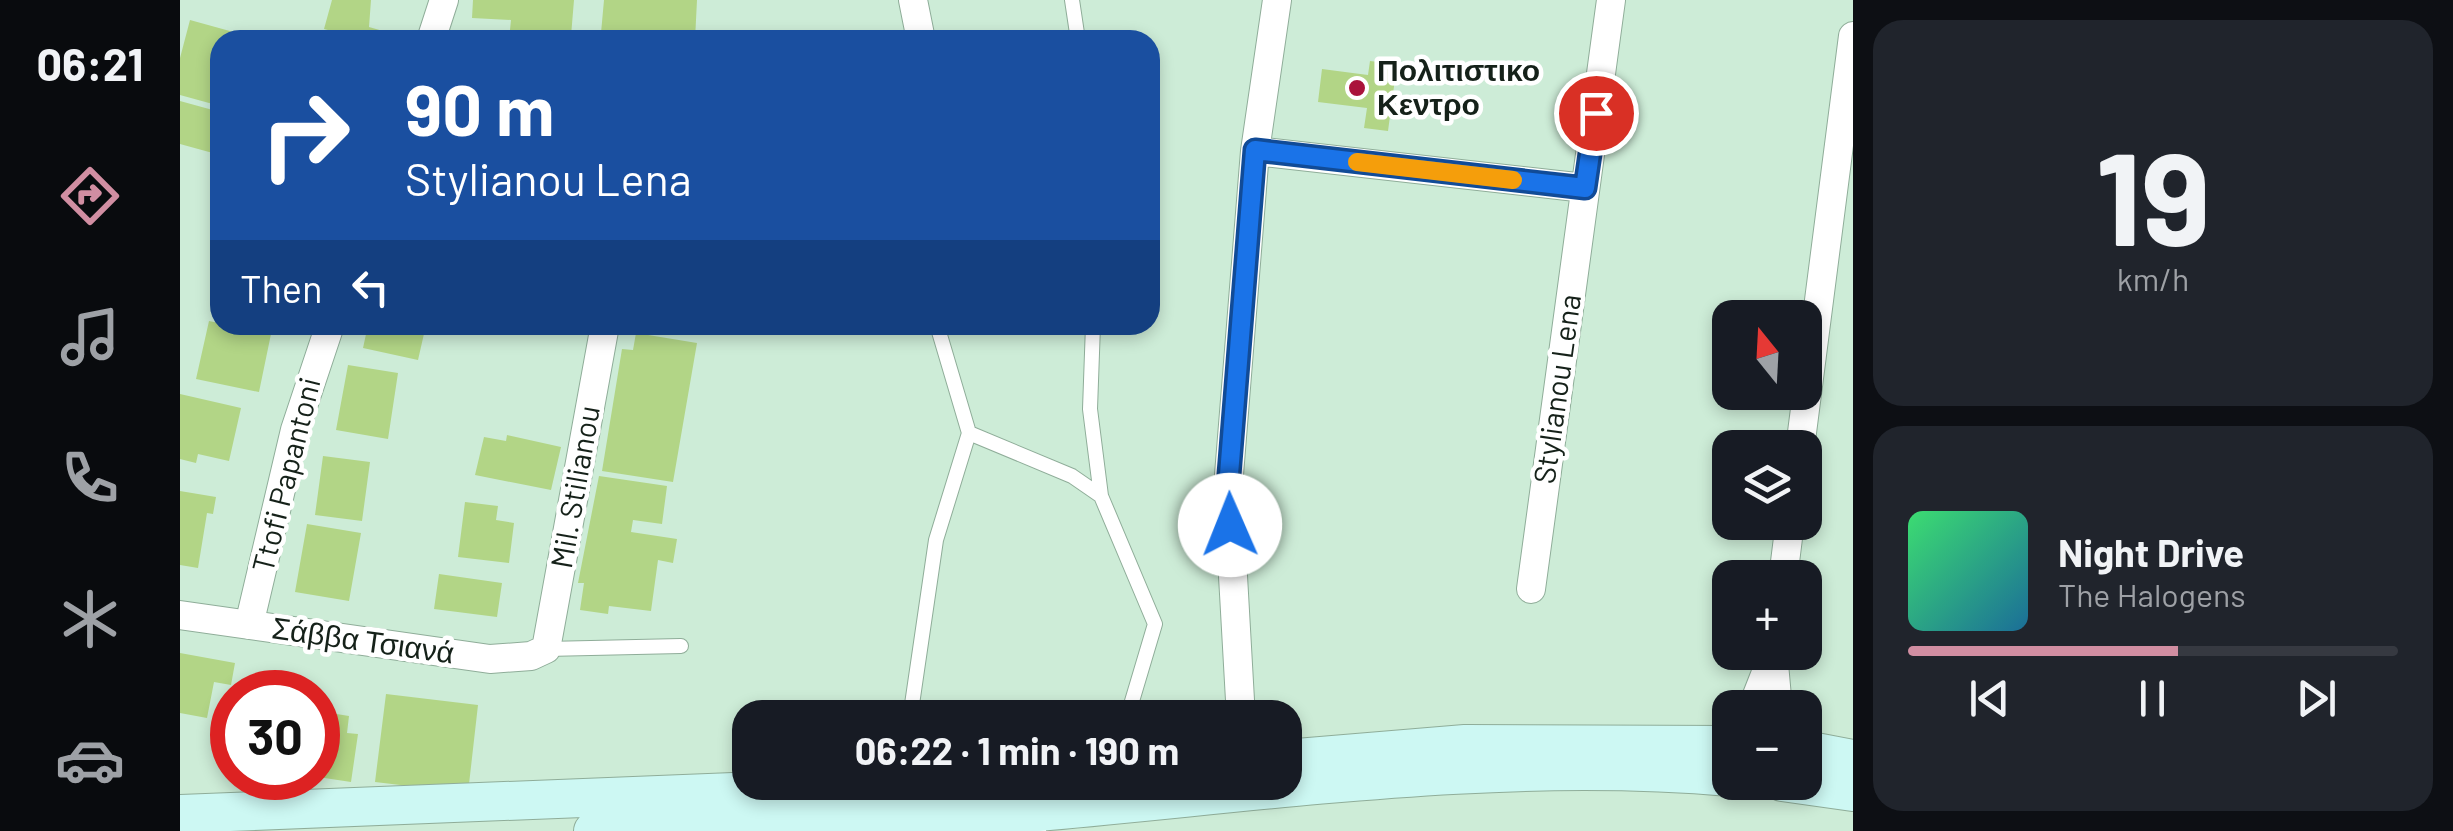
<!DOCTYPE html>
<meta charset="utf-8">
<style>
:root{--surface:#171b24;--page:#20242c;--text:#f1f3f6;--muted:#9ea1a6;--line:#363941;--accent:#d18ea2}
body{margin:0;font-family:Barlow,sans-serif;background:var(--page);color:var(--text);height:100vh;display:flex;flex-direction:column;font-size:38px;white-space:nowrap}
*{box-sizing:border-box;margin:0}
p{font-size:32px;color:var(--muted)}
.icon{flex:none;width:55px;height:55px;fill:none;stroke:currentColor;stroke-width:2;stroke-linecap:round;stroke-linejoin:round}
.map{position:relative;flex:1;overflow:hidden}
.drawer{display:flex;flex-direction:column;gap:20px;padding:20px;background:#0d0f14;width:600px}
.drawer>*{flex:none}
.guide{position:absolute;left:30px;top:30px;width:950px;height:305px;border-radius:30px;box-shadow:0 5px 15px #0003;background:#1a4fa0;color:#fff;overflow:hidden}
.needle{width:65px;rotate:342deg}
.buttons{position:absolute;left:1532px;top:300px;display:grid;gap:20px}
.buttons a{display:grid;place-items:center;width:110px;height:110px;border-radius:20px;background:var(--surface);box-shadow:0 5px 15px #0003;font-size:50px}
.speed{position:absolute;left:30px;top:670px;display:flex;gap:20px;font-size:50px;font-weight:700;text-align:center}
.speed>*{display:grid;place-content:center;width:130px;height:130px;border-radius:50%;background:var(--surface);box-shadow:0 5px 15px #0003;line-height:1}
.speed .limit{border:15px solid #d22;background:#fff;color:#111}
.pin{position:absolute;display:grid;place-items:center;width:85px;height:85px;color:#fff;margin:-42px;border:5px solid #fff;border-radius:50%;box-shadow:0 2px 10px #0007}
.me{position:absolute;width:110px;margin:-55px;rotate:359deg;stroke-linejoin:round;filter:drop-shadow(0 0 8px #0008)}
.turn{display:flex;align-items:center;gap:35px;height:210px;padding:0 30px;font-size:45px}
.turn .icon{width:130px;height:130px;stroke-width:2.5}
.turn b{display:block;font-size:70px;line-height:85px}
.then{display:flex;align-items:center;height:95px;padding:0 30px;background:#0003;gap:20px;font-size:38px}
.drawer .widget{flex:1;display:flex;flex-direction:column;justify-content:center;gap:15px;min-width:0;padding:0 35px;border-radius:30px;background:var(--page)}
.drawer .dial{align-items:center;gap:0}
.dial b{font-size:130px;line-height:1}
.song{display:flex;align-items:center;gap:30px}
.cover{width:120px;height:120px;border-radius:15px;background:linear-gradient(135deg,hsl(140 70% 55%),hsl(200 70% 35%))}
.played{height:10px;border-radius:5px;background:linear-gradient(90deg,var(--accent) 55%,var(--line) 55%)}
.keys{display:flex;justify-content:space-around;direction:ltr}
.trip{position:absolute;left:552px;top:700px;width:570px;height:100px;border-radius:30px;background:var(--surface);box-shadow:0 5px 15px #0003;font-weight:700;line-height:100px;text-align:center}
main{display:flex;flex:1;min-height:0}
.menu{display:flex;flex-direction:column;width:180px;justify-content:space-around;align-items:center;background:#090b0e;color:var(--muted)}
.menu .icon{width:70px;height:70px}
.menu .current{color:var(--accent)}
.menu b{font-size:45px;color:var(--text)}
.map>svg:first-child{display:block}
</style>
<main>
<nav class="menu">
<b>06:21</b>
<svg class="icon current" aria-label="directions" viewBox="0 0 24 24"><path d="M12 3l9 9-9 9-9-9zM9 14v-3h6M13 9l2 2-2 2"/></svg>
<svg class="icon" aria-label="music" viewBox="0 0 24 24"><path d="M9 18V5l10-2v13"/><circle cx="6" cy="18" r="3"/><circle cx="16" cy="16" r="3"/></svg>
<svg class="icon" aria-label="phone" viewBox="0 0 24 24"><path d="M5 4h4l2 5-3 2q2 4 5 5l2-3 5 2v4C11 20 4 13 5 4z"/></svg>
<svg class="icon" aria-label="climate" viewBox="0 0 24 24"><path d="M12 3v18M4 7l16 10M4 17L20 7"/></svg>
<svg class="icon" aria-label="car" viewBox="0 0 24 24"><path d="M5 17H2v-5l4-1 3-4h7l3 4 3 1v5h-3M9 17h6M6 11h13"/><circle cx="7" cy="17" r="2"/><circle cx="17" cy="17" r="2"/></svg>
</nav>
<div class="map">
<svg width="1673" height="831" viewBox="0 0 1673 831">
<rect width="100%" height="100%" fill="#cdecd7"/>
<path fill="#b2d586" d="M 152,0 L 191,0 L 189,27 L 210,33 L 208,40 L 186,40 L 144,29 Z
M 293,0 L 394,0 L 391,36 L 385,35 L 385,40 L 329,40 L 331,20 L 292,18 Z
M 424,0 L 517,0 L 515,40 L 421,33 Z
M 10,20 L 79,39 L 40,40 L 40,106 L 0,95 L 0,58 Z
M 1190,61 L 1217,64 L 1208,131 L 1184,128 L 1187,108 L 1138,102 L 1142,69 L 1188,75 Z
M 0,101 L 40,112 L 40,155 L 0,144 Z
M 29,321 L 91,334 L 79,392 L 16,379 Z
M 188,325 L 246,325 L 238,360 L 183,348 Z
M 344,325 L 404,325 L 401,335 L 380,330 L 379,335 Z
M 456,333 L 517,343 L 493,482 L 422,471 L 442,349 L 453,350 Z
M 168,365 L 218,373 L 208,439 L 156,430 Z
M 0,394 L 61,408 L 49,461 L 18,454 L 16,463 L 0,459 Z
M 327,435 L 381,447 L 371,490 L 295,475 L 304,437 L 326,441 Z
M 143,456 L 190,462 L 182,521 L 135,515 Z
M 419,476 L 487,486 L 482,524 L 453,520 L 451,532 L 497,539 L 493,563 L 478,560 L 471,611 L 429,606 L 428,614 L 400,610 L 404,583 L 398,583 Z
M 0,491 L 36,497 L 33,514 L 27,513 L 18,568 L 0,565 Z
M 285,502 L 318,506 L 316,520 L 334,523 L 329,563 L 278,557 Z
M 127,524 L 181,533 L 169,601 L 115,592 Z
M 259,574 L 322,583 L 317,617 L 254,609 Z
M 0,653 L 55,663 L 51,685 L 34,682 L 27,718 L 0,713 Z
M 206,694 L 298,705 L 288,793 L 195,782 Z
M 138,711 L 169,716 L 167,733 L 178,734 L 171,782 L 138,777 Z"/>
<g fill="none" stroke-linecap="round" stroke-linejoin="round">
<defs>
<path id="service" d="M 892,0 L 898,40
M 913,325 L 910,409 L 921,496
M 789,433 L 892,476 L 921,496 L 975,624 L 947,718
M 366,649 L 501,646
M 730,718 L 756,540 L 789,433 L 757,325"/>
<path id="minor" d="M 733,0 L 741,40
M 251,40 L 264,0
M 1075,151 L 1405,188
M 1620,448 L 1673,36
M 1603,578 L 1610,522
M 1351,589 L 1431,0
M 0,615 L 310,659 L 351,656 L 366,649 L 425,325
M 69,625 L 115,430 L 150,325
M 1594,664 L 1598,708
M 1572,708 L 1594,652
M 1061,718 L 1048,487 L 1075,151 L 1097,0
M 852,831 L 854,782"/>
<path id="secondary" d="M 1625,750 L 1673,759
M 1105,759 L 1285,744 L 1550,745
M 1602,782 L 1673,792
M 0,814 L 802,782
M 413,831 C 560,825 710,825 858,812 C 1088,792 1318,757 1550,777"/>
</defs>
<use href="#service" stroke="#8fad99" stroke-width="16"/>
<use href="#minor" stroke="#8fad99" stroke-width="30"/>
<use href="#secondary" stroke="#8fad99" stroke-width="40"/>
<use href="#service" stroke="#fff" stroke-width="14"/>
<use href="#minor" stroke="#fff" stroke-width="28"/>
<use href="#secondary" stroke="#cdf8f3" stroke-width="38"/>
</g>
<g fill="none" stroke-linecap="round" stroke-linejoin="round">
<defs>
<path id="route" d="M 1050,525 L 1048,487 L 1075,150 L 1405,188 L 1416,113"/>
</defs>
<use href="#route" stroke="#114b97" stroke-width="25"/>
<use href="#route" stroke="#1a73e8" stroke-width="18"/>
<path stroke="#f59e0b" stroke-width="18" d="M 1177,162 L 1333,180"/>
</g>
<circle fill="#aa133b" stroke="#fff" stroke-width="4" cx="1177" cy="88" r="10"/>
<g text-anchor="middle" stroke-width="9" stroke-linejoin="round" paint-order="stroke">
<g font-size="30" font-weight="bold" fill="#152119" stroke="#fff" text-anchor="start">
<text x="1197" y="81">Πολιτιστικο<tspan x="1197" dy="34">Κεντρο</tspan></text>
</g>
<g font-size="30" fill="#152119" stroke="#fff">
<text transform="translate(1378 389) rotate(-82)" y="10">Stylianou Lena</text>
<text transform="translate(107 475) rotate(-76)" y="10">Ttofi Papantoni</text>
<text transform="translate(396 487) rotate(-80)" y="10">Mil. Stilianou</text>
<text transform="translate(183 641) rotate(8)" y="10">Σάββα Τσιανά</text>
</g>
</g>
</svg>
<div class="buttons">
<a><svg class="needle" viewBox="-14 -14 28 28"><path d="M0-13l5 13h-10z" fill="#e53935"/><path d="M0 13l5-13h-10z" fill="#9ea1a6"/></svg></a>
<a><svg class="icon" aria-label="layers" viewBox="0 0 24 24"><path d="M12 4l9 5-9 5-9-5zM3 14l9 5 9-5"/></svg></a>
<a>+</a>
<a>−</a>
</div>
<div class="speed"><div class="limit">30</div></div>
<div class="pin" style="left:1416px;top:113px;background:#d93025"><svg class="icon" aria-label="arrive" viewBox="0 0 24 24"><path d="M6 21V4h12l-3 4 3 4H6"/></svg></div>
<svg class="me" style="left:1050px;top:525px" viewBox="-20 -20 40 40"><circle r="19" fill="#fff"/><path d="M0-13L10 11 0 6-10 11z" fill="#1a73e8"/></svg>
<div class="trip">06:22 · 1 min · 190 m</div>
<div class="guide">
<div class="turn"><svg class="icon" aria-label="right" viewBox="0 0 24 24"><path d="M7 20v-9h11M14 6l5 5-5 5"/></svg><div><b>90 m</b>Stylianou Lena</div></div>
<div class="then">Then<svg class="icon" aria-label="left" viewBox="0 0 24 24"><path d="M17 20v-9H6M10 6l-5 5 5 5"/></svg></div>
</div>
</div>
<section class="drawer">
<div class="widget dial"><b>19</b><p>km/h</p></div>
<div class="widget">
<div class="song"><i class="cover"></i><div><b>Night Drive</b><p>The Halogens</p></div></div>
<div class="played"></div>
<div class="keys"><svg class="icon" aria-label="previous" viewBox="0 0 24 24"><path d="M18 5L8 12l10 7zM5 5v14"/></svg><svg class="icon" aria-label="pause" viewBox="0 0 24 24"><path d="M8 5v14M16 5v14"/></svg><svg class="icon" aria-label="next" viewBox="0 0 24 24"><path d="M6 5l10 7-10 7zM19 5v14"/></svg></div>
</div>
</section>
</main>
